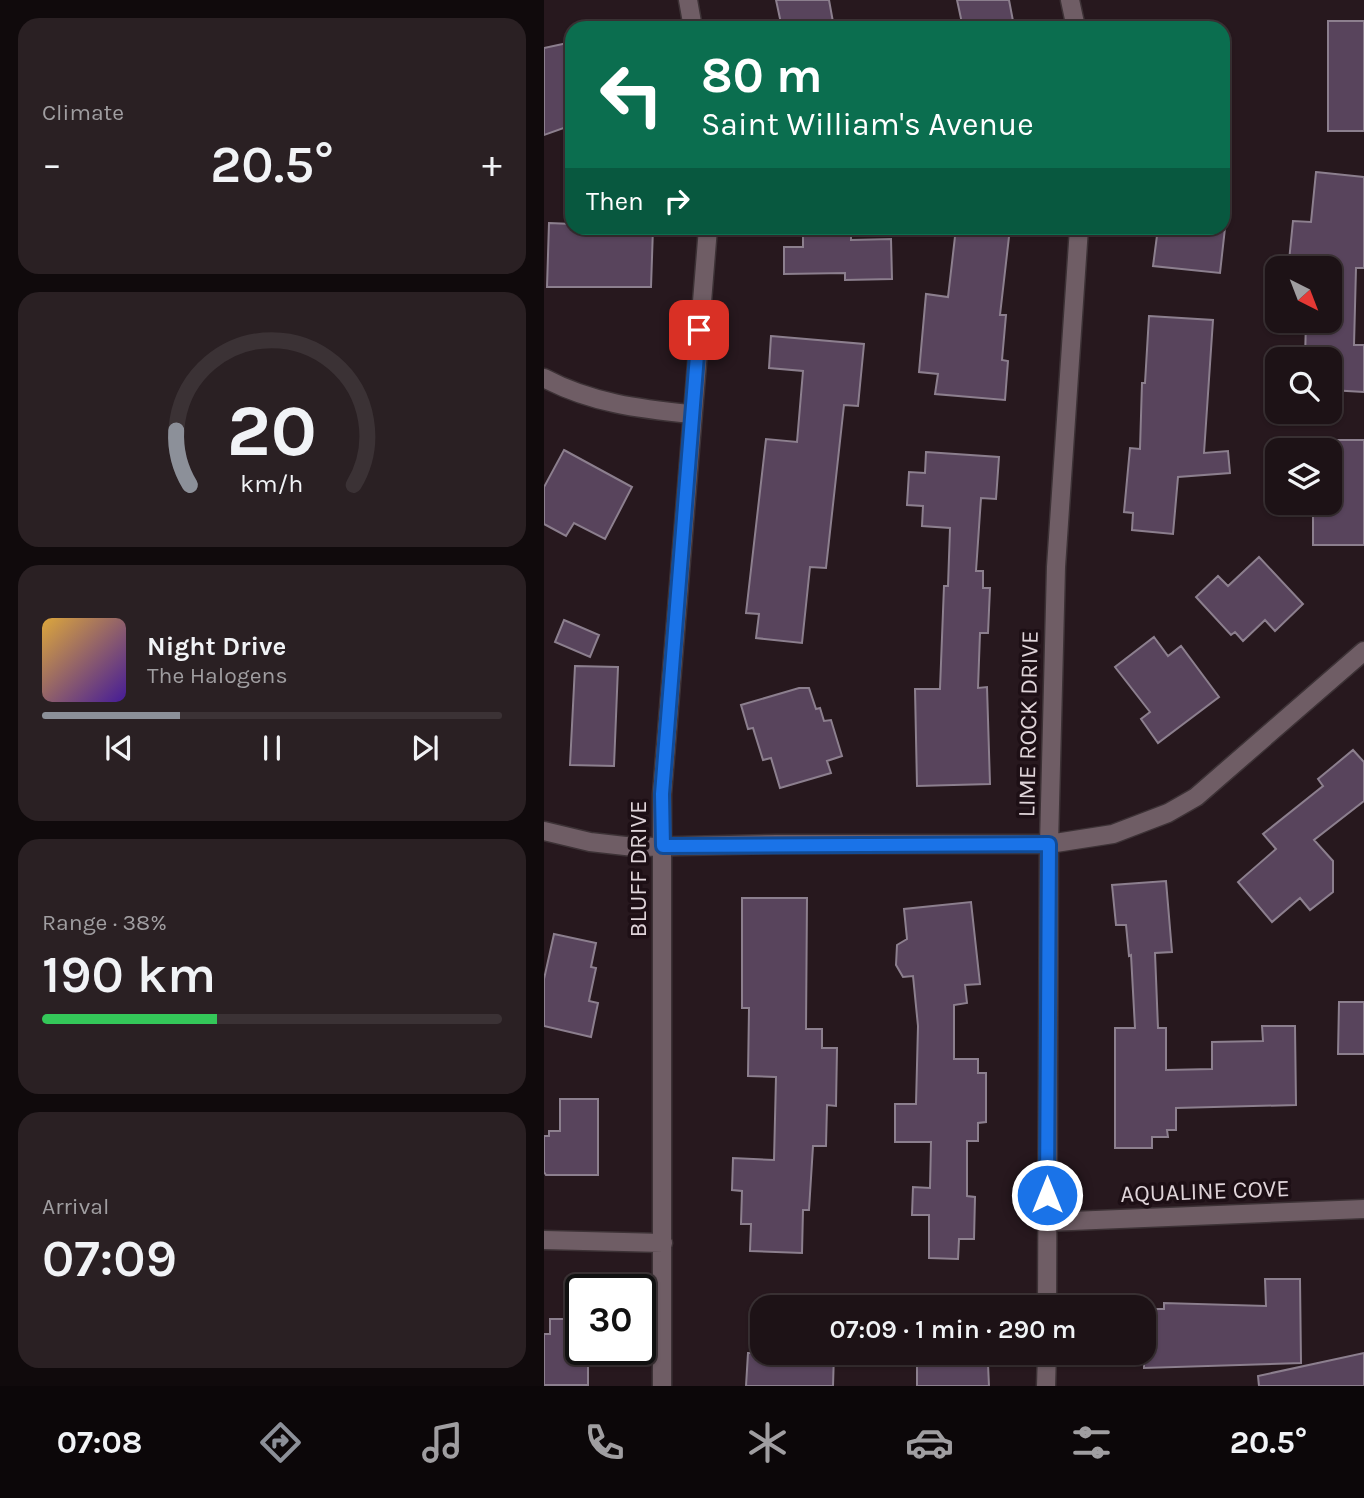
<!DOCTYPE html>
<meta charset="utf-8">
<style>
:root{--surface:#1d1216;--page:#2a2023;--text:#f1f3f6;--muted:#a09ea1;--line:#3b3235;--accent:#8c9099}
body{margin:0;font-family:Karla,sans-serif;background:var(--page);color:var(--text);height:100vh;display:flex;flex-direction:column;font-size:26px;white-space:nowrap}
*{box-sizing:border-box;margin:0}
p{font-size:23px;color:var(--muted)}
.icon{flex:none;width:38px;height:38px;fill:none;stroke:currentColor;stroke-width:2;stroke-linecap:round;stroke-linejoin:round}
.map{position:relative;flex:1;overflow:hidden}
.details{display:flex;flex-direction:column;gap:18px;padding:18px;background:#100a0c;width:544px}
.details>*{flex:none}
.top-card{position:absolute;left:21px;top:21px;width:665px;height:214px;border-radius:21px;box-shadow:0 2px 5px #0004,0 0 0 2px var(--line);background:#0b6e4f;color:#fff;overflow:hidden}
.needle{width:46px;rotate:138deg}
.controls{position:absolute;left:721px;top:256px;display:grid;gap:14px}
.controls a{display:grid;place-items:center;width:77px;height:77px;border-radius:14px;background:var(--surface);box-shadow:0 2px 5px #0004,0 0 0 2px var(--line);font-size:35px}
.speed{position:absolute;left:21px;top:1274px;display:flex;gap:14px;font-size:35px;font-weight:700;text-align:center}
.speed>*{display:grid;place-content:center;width:91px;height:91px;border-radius:50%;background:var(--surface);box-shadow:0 2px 5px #0004,0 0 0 2px var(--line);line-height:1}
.speed .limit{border:4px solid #111;border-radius:10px;background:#fff;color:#111}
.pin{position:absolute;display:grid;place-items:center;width:60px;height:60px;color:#fff;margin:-30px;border-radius:14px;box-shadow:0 4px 10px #0006}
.me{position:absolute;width:77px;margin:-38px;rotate:0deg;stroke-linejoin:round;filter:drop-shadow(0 0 5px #0008)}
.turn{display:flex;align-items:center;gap:24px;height:147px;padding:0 21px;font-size:32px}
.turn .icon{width:91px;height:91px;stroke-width:2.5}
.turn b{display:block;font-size:49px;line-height:60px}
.then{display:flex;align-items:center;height:66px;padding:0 21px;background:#0003;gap:14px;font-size:26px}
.big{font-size:52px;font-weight:600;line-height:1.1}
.details .tile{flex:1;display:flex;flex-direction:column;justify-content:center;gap:10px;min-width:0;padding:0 24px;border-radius:21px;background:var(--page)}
.details .dial{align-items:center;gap:0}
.dial svg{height:182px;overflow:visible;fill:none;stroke:var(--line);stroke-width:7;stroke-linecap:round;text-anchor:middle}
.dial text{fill:var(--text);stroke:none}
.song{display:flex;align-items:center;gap:21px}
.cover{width:84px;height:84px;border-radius:10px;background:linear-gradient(135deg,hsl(40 70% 55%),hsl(260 70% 35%))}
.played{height:7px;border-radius:4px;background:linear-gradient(90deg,var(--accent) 30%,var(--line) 30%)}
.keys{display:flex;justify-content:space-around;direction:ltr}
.heat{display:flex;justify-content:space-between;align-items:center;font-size:38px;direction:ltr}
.charge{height:10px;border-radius:5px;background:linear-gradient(90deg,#34c759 38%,var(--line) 0)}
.trip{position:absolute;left:206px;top:1295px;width:406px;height:70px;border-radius:21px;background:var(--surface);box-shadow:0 2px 5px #0004,0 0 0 2px var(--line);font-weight:600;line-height:70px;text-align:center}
.menu{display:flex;height:112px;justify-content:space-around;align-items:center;background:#0c0709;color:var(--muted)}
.menu .icon{width:49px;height:49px}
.menu .current{color:var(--accent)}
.menu b{font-size:32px;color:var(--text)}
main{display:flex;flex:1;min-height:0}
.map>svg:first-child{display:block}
</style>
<main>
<section class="details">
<div class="tile"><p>Climate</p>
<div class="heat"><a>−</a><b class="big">20.5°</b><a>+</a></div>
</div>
<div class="tile dial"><svg viewBox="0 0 100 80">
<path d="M14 69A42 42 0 1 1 86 69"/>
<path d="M14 69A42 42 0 0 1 8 45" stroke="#8c9099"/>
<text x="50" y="56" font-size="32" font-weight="700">20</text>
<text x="50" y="72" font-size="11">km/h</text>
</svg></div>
<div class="tile">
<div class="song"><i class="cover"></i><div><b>Night Drive</b><p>The Halogens</p></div></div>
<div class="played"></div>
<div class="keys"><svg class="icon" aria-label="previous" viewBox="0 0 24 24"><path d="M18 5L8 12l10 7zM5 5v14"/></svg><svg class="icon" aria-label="pause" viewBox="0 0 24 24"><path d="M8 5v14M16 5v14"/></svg><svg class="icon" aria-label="next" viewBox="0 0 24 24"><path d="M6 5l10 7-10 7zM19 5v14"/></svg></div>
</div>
<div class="tile"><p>Range · 38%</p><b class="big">190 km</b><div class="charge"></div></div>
<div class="tile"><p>Arrival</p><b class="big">07:09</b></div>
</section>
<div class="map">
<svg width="820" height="1386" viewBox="0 0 820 1386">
<rect width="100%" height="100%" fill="#27181e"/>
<path fill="#58445c" stroke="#8c7f8e" stroke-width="2" d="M 232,0 L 285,0 L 289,22 L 261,28 L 238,28 Z
M 413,0 L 465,0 L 469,21 L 419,28 Z
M 784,21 L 820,21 L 820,131 L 784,131 Z
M 28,42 L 28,125 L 0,135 L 0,48 Z
M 772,172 L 820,177 L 820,268 L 812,268 L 810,345 L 820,345 L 820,392 L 786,390 L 786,359 L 761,359 L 762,320 L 786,320 L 786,265 L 745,261 L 749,221 L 767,222 Z
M 5,223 L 28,224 L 28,228 L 109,228 L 107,287 L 3,287 Z
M 259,228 L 307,228 L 307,240 L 347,239 L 348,279 L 301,280 L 301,273 L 240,274 L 240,247 L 259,247 Z
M 412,228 L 466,228 L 456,315 L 462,315 L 458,360 L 464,361 L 461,400 L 391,394 L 394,374 L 375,372 L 382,294 L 404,297 Z
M 614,228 L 681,228 L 676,273 L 609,266 Z
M 605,316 L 669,320 L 660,453 L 684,451 L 686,473 L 634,477 L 629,534 L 588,530 L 589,513 L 580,512 L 586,448 L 596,449 L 598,383 L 601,383 Z
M 227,336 L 320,344 L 314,406 L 300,405 L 282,568 L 266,567 L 258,643 L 212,638 L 215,614 L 202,613 L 222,439 L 253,442 L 259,371 L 225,368 Z
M 786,440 L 820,440 L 820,545 L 769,545 L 769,502 L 786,502 Z
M 20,450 L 88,487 L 61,539 L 30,523 L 22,536 L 0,524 L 0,487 Z
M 382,452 L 455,457 L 452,499 L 437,498 L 432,571 L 439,571 L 439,588 L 446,588 L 444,633 L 436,633 L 434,688 L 443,687 L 446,784 L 373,786 L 371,689 L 396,689 L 400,586 L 404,586 L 406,528 L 378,526 L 379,506 L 363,505 L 365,472 L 381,473 Z
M 715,557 L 759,604 L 731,631 L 721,620 L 699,641 L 691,632 L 687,635 L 652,597 L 674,576 L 684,586 Z
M 20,620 L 55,635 L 46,657 L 11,642 Z
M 610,637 L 624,656 L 637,646 L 675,697 L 614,743 L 597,719 L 606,712 L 571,667 Z
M 31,666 L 74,667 L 70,766 L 26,765 Z
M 255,688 L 265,688 L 272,709 L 276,708 L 280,721 L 287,720 L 298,756 L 283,761 L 287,773 L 236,788 L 227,758 L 219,760 L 209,728 L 204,729 L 197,705 Z
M 809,750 L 820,762 L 820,801 L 770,840 L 789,861 L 789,892 L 766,910 L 756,898 L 728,922 L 694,882 L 732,849 L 719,834 L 779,786 L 774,779 Z
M 622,881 L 628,952 L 611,953 L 614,1028 L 622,1028 L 622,1070 L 668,1069 L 668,1042 L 719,1041 L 718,1026 L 751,1026 L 752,1105 L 632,1108 L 632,1130 L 623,1130 L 624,1137 L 608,1137 L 608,1148 L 571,1148 L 571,1028 L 591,1028 L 587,955 L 585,956 L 582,925 L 572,925 L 568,885 Z
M 198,898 L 263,898 L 262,1029 L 278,1029 L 278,1048 L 293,1048 L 292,1106 L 283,1105 L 282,1146 L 269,1146 L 265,1210 L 259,1210 L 258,1253 L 206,1251 L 207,1224 L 197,1224 L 198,1191 L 188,1190 L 189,1158 L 230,1160 L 232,1077 L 204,1076 L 205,1008 L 198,1008 Z
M 427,902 L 436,984 L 421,985 L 423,1003 L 410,1005 L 410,1059 L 434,1059 L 434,1073 L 442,1073 L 442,1122 L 434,1123 L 434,1141 L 423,1141 L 423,1196 L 431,1197 L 430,1239 L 415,1239 L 414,1259 L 385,1258 L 385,1215 L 368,1215 L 369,1187 L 386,1188 L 387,1142 L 351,1142 L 351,1104 L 372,1104 L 374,1026 L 369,976 L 359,977 L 352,965 L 353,945 L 363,939 L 360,909 Z
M 10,934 L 52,943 L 47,967 L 52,968 L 45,1001 L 54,1003 L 47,1037 L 0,1026 L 0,979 Z
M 795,1002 L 820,1002 L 820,1054 L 794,1054 Z
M 16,1099 L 54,1099 L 54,1175 L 2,1175 L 0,1172 L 0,1136 L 5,1136 L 5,1131 L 16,1131 Z
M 721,1279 L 756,1279 L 757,1363 L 600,1368 L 600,1309 L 620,1309 L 620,1303 L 722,1306 Z
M 6,1319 L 37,1319 L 37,1349 L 44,1349 L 44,1385 L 0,1385 L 0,1334 L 6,1334 Z
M 204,1353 L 290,1353 L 289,1386 L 202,1386 Z
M 373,1353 L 421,1353 L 421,1364 L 444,1364 L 445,1386 L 373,1386 Z
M 820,1353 L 820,1386 L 715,1386 L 714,1376 Z"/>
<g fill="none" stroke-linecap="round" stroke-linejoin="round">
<defs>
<path id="minor" d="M 144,0 L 149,28
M 526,0 L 532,28
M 0,378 C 47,403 96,409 147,414
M 0,831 L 46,842 L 90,847 L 232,844 L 505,844 L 569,834 L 624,813 L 652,797 L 820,651
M 503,1222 L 820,1209
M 0,1240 L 119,1243
M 503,1307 L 505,844 L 512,567 L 535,228
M 118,1386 L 118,794 L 164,228
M 502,1386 L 503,1353"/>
</defs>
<use href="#minor" stroke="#3d3236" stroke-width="21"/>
<use href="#minor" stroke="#6f5d65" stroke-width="18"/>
</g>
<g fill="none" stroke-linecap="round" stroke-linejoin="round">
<defs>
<path id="route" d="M 155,330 L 118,794 L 119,846 L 505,844 L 503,1195"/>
</defs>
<use href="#route" stroke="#114b97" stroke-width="18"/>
<use href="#route" stroke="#1a73e8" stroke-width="12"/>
</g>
<g text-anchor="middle" stroke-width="7" stroke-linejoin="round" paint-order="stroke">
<g font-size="24" fill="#dfd4d9" stroke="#1d0f15">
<text transform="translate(484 724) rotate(-89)" y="8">LIME ROCK DRIVE</text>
<text transform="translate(94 869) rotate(-90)" y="8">BLUFF DRIVE</text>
<text transform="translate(661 1191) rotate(-2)" y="8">AQUALINE COVE</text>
</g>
</g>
</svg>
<div class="controls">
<a><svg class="needle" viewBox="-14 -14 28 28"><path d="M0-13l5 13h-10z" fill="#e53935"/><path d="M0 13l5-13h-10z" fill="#a09ea1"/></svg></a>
<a><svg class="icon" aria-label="search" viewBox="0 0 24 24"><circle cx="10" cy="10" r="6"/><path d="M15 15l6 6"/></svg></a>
<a><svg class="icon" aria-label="layers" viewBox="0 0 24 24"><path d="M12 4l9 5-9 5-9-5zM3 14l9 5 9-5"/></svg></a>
</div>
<div class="speed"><div class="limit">30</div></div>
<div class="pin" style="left:155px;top:330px;background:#d93025"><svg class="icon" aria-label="arrive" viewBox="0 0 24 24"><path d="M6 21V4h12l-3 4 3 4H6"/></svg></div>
<svg class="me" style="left:503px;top:1195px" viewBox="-20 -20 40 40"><circle r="17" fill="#1a73e8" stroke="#fff" stroke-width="3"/><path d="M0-11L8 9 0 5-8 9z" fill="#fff"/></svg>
<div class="trip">07:09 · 1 min · 290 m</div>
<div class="top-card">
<div class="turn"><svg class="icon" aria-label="left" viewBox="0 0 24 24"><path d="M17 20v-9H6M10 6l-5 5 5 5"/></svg><div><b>80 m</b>Saint William's Avenue</div></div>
<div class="then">Then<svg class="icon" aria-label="right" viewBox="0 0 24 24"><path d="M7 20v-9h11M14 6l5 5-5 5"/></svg></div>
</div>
</div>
</main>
<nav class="menu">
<b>07:08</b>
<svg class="icon current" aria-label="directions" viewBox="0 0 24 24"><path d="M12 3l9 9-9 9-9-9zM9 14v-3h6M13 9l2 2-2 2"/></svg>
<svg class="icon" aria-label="music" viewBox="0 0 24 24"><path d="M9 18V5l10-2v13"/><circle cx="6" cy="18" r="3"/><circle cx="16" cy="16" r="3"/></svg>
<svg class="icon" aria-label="phone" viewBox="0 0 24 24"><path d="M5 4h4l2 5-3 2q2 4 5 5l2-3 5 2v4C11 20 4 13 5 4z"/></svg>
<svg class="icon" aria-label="climate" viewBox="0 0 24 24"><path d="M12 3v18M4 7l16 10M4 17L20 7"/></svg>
<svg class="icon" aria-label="car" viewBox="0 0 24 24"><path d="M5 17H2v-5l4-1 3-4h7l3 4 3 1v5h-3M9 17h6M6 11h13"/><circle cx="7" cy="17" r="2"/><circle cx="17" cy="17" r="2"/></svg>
<svg class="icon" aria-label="filters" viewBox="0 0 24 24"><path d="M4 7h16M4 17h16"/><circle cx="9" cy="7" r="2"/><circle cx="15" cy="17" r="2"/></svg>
<b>20.5°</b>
</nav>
